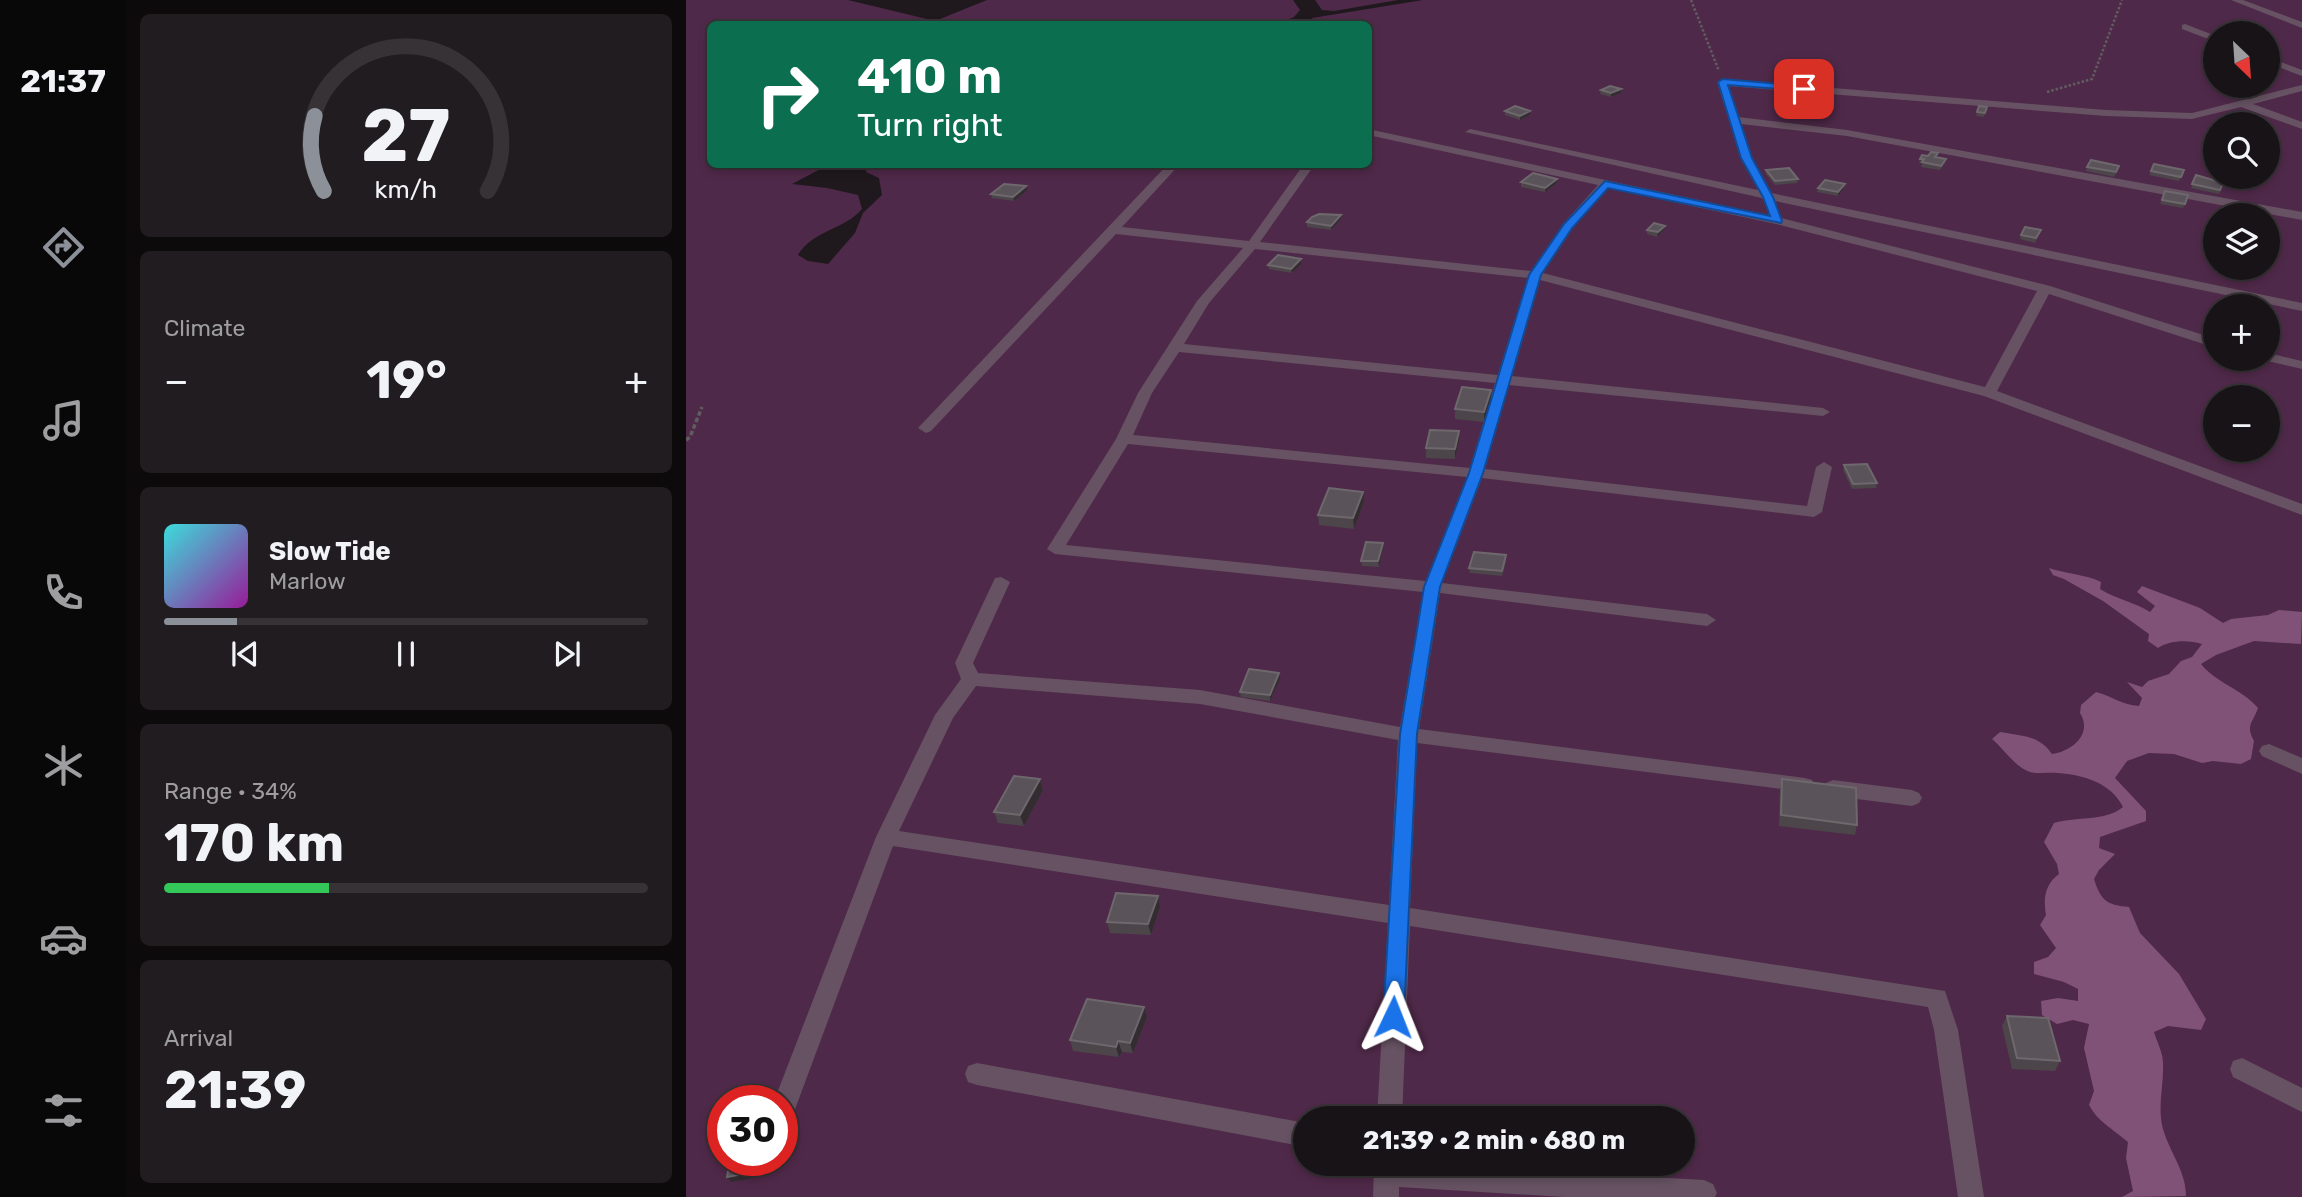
<!DOCTYPE html>
<meta charset="utf-8">
<style>
:root{--surface:#171316;--page:#201c1f;--text:#f1f3f6;--muted:#9e9ea1;--line:#363235;--accent:#8c9099}
body{margin:0;font-family:Rubik,sans-serif;background:var(--page);color:var(--text);height:100vh;display:flex;flex-direction:column;font-size:26px;white-space:nowrap}
*{box-sizing:border-box;margin:0}
p{font-size:23px;color:var(--muted)}
.icon{flex:none;width:38px;height:38px;fill:none;stroke:currentColor;stroke-width:2;stroke-linecap:round;stroke-linejoin:round}
.map{position:relative;flex:1;overflow:hidden}
.sheet{display:flex;flex-direction:column;gap:14px;padding:14px;background:#0d0a0c;width:560px}
.sheet>*{flex:none}
.top-card{position:absolute;left:21px;top:21px;width:665px;height:147px;border-radius:10px;box-shadow:0 4px 10px #0003,0 0 0 2px var(--line);background:#0b6e4f;color:#fff;overflow:hidden}
.needle{width:46px;rotate:155deg}
.controls{position:absolute;left:1517px;top:21px;display:grid;gap:14px}
.controls a{display:grid;place-items:center;width:77px;height:77px;border-radius:50%;background:var(--surface);box-shadow:0 4px 10px #0003,0 0 0 2px var(--line);font-size:35px}
.speed{position:absolute;left:21px;top:1085px;display:flex;gap:14px;font-size:35px;font-weight:700;text-align:center}
.speed>*{display:grid;place-content:center;width:91px;height:91px;border-radius:50%;background:var(--surface);box-shadow:0 4px 10px #0003,0 0 0 2px var(--line);line-height:1}
.speed .limit{border:10px solid #d22;background:#fff;color:#111}
.pin{position:absolute;display:grid;place-items:center;width:60px;height:60px;color:#fff;margin:-30px;border-radius:14px;box-shadow:0 4px 10px #0006}
.me{position:absolute;width:77px;margin:-38px;rotate:2deg;stroke-linejoin:round;filter:drop-shadow(0 0 5px #0008)}
.turn{display:flex;align-items:center;gap:24px;height:147px;padding:0 35px;font-size:32px}
.turn .icon{width:91px;height:91px;stroke-width:2.5}
.turn b{display:block;font-size:49px;line-height:60px}
.big{font-size:52px;font-weight:700;line-height:1.1}
.sheet .tile{flex:1;display:flex;flex-direction:column;justify-content:center;gap:10px;min-width:0;padding:0 24px;border-radius:10px;background:var(--page)}
.sheet .dial{align-items:center;gap:0}
.dial svg{height:182px;overflow:visible;fill:none;stroke:var(--line);stroke-width:7;stroke-linecap:round;text-anchor:middle}
.dial text{fill:var(--text);stroke:none}
.song{display:flex;align-items:center;gap:21px}
.cover{width:84px;height:84px;border-radius:10px;background:linear-gradient(135deg,hsl(180 70% 55%),hsl(300 70% 35%))}
.played{height:7px;border-radius:4px;background:linear-gradient(90deg,var(--accent) 15%,var(--line) 15%)}
.keys{display:flex;justify-content:space-around;direction:ltr}
.heat{display:flex;justify-content:space-between;align-items:center;font-size:38px;direction:ltr}
.charge{height:10px;border-radius:5px;background:linear-gradient(90deg,#34c759 34%,var(--line) 0)}
.trip{position:absolute;left:607px;top:1106px;width:402px;height:70px;border-radius:35px;background:var(--surface);box-shadow:0 4px 10px #0003,0 0 0 2px var(--line);font-weight:700;line-height:70px;text-align:center}
main{display:flex;flex:1;min-height:0}
.tab-bar{display:flex;flex-direction:column;width:126px;justify-content:space-around;align-items:center;background:#090809;color:var(--muted)}
.tab-bar .icon{width:49px;height:49px}
.tab-bar .selected{color:var(--accent)}
.tab-bar b{font-size:32px;color:var(--text)}
.map>svg:first-child{display:block}
</style>
<main>
<nav class="tab-bar">
<b>21:37</b>
<svg class="icon selected" aria-label="directions" viewBox="0 0 24 24"><path d="M12 3l9 9-9 9-9-9zM9 14v-3h6M13 9l2 2-2 2"/></svg>
<svg class="icon" aria-label="music" viewBox="0 0 24 24"><path d="M9 18V5l10-2v13"/><circle cx="6" cy="18" r="3"/><circle cx="16" cy="16" r="3"/></svg>
<svg class="icon" aria-label="phone" viewBox="0 0 24 24"><path d="M5 4h4l2 5-3 2q2 4 5 5l2-3 5 2v4C11 20 4 13 5 4z"/></svg>
<svg class="icon" aria-label="climate" viewBox="0 0 24 24"><path d="M12 3v18M4 7l16 10M4 17L20 7"/></svg>
<svg class="icon" aria-label="car" viewBox="0 0 24 24"><path d="M5 17H2v-5l4-1 3-4h7l3 4 3 1v5h-3M9 17h6M6 11h13"/><circle cx="7" cy="17" r="2"/><circle cx="17" cy="17" r="2"/></svg>
<svg class="icon" aria-label="filters" viewBox="0 0 24 24"><path d="M4 7h16M4 17h16"/><circle cx="9" cy="7" r="2"/><circle cx="15" cy="17" r="2"/></svg>
</nav>
<section class="sheet">
<div class="tile dial"><svg viewBox="0 0 100 80">
<path d="M14 69A42 42 0 1 1 86 69"/>
<path d="M14 69A42 42 0 0 1 10 36" stroke="#8c9099"/>
<text x="50" y="56" font-size="32" font-weight="700">27</text>
<text x="50" y="72" font-size="11">km/h</text>
</svg></div>
<div class="tile"><p>Climate</p>
<div class="heat"><a>−</a><b class="big">19°</b><a>+</a></div>
</div>
<div class="tile">
<div class="song"><i class="cover"></i><div><b>Slow Tide</b><p>Marlow</p></div></div>
<div class="played"></div>
<div class="keys"><svg class="icon" aria-label="previous" viewBox="0 0 24 24"><path d="M18 5L8 12l10 7zM5 5v14"/></svg><svg class="icon" aria-label="pause" viewBox="0 0 24 24"><path d="M8 5v14M16 5v14"/></svg><svg class="icon" aria-label="next" viewBox="0 0 24 24"><path d="M6 5l10 7-10 7zM19 5v14"/></svg></div>
</div>
<div class="tile"><p>Range · 34%</p><b class="big">170 km</b><div class="charge"></div></div>
<div class="tile"><p>Arrival</p><b class="big">21:39</b></div>
</section>
<div class="map">
<svg width="1616" height="1197" viewBox="0 0 1616 1197">
<rect width="100%" height="100%" fill="#1f191e"/>
<path fill="#4f2949" fill-rule="evenodd" d="M 0,0 L 162,0 L 249,21 L 301,0 L 607,0 L 614,10 L 608,17 L 592,24 L 24,24 L 24,164 L 142,165 L 106,184 L 141,188 L 172,195 L 176,209 C 158,230 127,230 112,255 L 122,261 L 142,264 L 169,233 L 177,213 L 196,195 L 193,178 L 180,172 L 181,165 L 682,164 L 682,24 L 629,24 L 626,18 L 737,0 L 1616,0 L 1616,1197 L 0,1197 ZM 1530,33 L 1582,33 L 1582,86 L 1530,86 ZM 1530,124 L 1582,124 L 1582,177 L 1530,177 ZM 1530,215 L 1582,215 L 1582,268 L 1530,268 ZM 1530,306 L 1582,306 L 1582,359 L 1530,359 ZM 1530,397 L 1582,397 L 1582,450 L 1530,450 ZM 37,1101 L 96,1101 L 96,1160 L 37,1160 ZM 620,1118 L 998,1118 L 998,1164 L 620,1164 Z
M 629,0 L 712,0 L 648,11 L 636,10 Z"/>
<path fill="#805278" d="M 1363,568 C 1380,574 1399,574 1415,582 L 1414,589 C 1430,599 1448,602 1464,612 L 1469,606 L 1451,592 L 1456,586 L 1514,608 L 1537,623 L 1545,619 L 1582,615 L 1593,610 L 1616,612 L 1615,644 L 1568,641 L 1530,655 L 1515,664 C 1530,683 1556,689 1572,708 C 1567,723 1559,725 1568,741 L 1565,759 L 1555,764 L 1527,761 L 1516,763 L 1488,754 L 1463,753 L 1441,761 L 1429,778 L 1460,811 L 1460,821 L 1414,837 L 1413,848 L 1429,854 L 1413,870 L 1408,879 C 1415,901 1421,905 1443,907 L 1454,933 L 1493,974 L 1520,1019 L 1515,1030 L 1482,1026 L 1468,1032 C 1471,1042 1477,1053 1477,1063 C 1478,1086 1471,1107 1477,1129 C 1484,1153 1500,1171 1500,1196 L 1436,1197 L 1447,1191 L 1440,1158 L 1442,1142 C 1427,1129 1412,1122 1403,1105 L 1408,1091 L 1398,1048 L 1403,1024 L 1387,1020 L 1371,1024 L 1356,1015 L 1355,1001 L 1372,998 L 1392,1001 L 1392,989 L 1378,982 L 1348,974 L 1348,962 L 1362,957 L 1370,948 L 1354,925 L 1360,915 C 1357,899 1359,884 1373,874 L 1371,864 L 1358,842 L 1368,823 C 1391,816 1419,822 1437,807 C 1425,783 1398,775 1372,773 C 1363,772 1352,774 1344,772 C 1329,767 1318,749 1306,739 L 1314,732 C 1336,736 1353,735 1366,754 C 1386,751 1407,734 1394,713 L 1395,705 L 1410,692 C 1426,696 1436,705 1453,706 L 1456,698 L 1441,682 L 1456,687 L 1462,681 L 1483,674 L 1495,661 L 1506,657 L 1516,644 C 1502,640 1485,640 1472,648 L 1462,641 L 1463,634 L 1417,601 L 1378,579 L 1367,575 Z"/>
<g fill="none" stroke-linecap="round" stroke-linejoin="round">
<path stroke="#615c60" stroke-width="2.5" stroke-dasharray="2.5 2" stroke-linecap="butt" d="M 1005,0 L 1033,71
M 1361,92 L 1406,79 L 1436,0"/>
<path stroke="#615c60" stroke-width="3.5" stroke-dasharray="4.5 2.5" stroke-linecap="butt" d="M 0,440 L 4,437 L 16,407"/>
<path fill="#665262" fill-rule="evenodd" d="M 1545,0 L 1557,0 L 1616,22 L 1616,28 Z
M 1499,24 L 1530,36 L 1530,42 L 1496,29 L 1496,25 Z
M 1582,57 L 1616,70 L 1616,76 L 1582,63 Z
M 1036,79 L 1420,110 L 1506,113 L 1616,85 L 1616,91 L 1567,104 L 1616,122 L 1616,129 L 1555,107 L 1506,119 L 1420,116 L 1042,86 L 1052,117 L 1161,130 L 1616,212 L 1616,220 L 1161,136 L 1055,124 L 1066,158 L 1085,193 L 1616,303 L 1616,311 L 1089,201 L 1091,204 L 1085,208 L 1081,206 L 1076,198 L 779,132 L 784,129 L 1072,190 C 1053,155 1043,120 1031,82 Z
M 682,129 L 1091,217 L 1364,286 L 1530,339 L 1530,348 L 1363,294 L 1311,391 L 1616,504 L 1616,515 L 1298,396 L 854,280 L 826,376 L 1137,408 L 1144,412 L 1137,416 L 823,385 L 799,469 L 1121,506 L 1130,467 L 1138,462 L 1146,467 L 1136,512 L 1128,517 L 796,478 L 756,583 L 1021,614 L 1030,620 L 1021,626 L 754,593 L 733,729 L 1119,778 L 1126,780 L 1129,785 L 1126,790 L 1119,792 L 731,743 L 724,908 L 1259,991 L 1272,1030 L 1298,1197 L 1272,1197 L 1248,1030 L 1242,1007 L 724,926 L 716,1118 L 691,1118 L 702,923 L 207,846 L 108,1112 L 105,1120 L 96,1123 L 96,1101 L 88,1101 L 190,837 L 249,715 L 275,679 L 269,663 L 309,578 L 315,577 L 324,582 L 287,663 L 292,673 L 514,690 L 714,727 L 737,592 L 369,554 L 361,549 L 430,439 L 452,393 L 511,301 L 557,248 L 430,234 L 245,431 L 240,433 L 232,428 L 482,164 L 494,164 L 436,227 L 563,241 L 618,164 L 629,164 L 574,242 L 845,271 L 878,223 L 912,185 L 682,135 ZM 922,188 L 1090,224 L 1351,291 L 1299,387 L 857,273 L 887,228 ZM 569,249 L 842,278 L 812,375 L 498,344 L 523,303 ZM 493,352 L 809,383 L 784,468 L 447,435 L 466,393 ZM 442,444 L 781,477 L 740,581 L 380,545 ZM 290,686 L 514,704 L 712,740 L 703,905 L 213,831 L 267,718 Z
M 1582,353 L 1616,361 L 1616,369 L 1577,360 L 1582,359 Z
M 1583,744 L 1616,758 L 1616,774 L 1576,756 L 1573,751 L 1576,746 Z
M 1147,780 L 1226,790 L 1233,793 L 1236,798 L 1233,803 L 1226,806 L 1147,796 L 1140,793 L 1137,788 L 1140,783 Z
M 1556,1058 L 1616,1088 L 1616,1112 L 1547,1077 L 1544,1069 L 1547,1061 Z
M 291,1063 L 620,1123 L 620,1147 L 291,1085 L 282,1082 L 279,1074 L 282,1066 Z
M 688,1164 L 735,1164 L 1018,1180 L 1027,1184 L 1031,1193 L 1029,1197 L 878,1197 L 713,1187 L 713,1197 L 687,1197 Z"/>
</g>
<path fill="#4c454a" d="M 1527,46 L 1530,46 L 1530,56 L 1525,54 Z
M 935,89 L 935,93 L 925,97 L 914,94 L 915,90 Z
M 1293,106 L 1301,107 L 1298,117 L 1290,116 Z
M 819,111 L 844,115 L 834,120 L 819,115 Z
M 1252,153 L 1251,157 L 1260,159 L 1259,163 L 1254,170 L 1235,167 L 1236,163 L 1233,163 L 1234,159 Z
M 1401,167 L 1432,170 L 1428,177 L 1400,171 Z
M 1080,170 L 1112,179 L 1111,183 L 1089,185 L 1080,174 Z
M 1498,170 L 1493,181 L 1463,175 L 1465,171 Z
M 1510,175 L 1537,183 L 1533,194 L 1505,188 Z
M 835,182 L 871,183 L 859,192 L 835,187 Z
M 1159,184 L 1158,188 L 1152,196 L 1131,192 L 1132,188 Z
M 341,191 L 328,201 L 306,198 L 305,194 Z
M 1479,191 L 1499,204 L 1497,208 L 1474,204 Z
M 655,215 L 655,219 L 645,230 L 621,227 L 621,222 Z
M 961,230 L 978,230 L 971,237 L 961,234 Z
M 1353,234 L 1349,243 L 1334,239 L 1335,235 Z
M 615,259 L 616,264 L 606,273 L 583,269 L 582,265 Z
M 805,400 L 798,422 L 769,419 L 769,409 Z
M 773,441 L 769,459 L 740,458 L 740,448 Z
M 1158,465 L 1191,483 L 1190,488 L 1166,489 L 1157,470 Z
M 678,502 L 668,529 L 633,525 L 632,515 Z
M 697,543 L 697,548 L 693,567 L 676,566 L 675,561 Z
M 820,555 L 820,561 L 816,576 L 784,573 L 783,568 Z
M 594,679 L 584,701 L 555,697 L 554,692 Z
M 354,779 L 357,790 L 338,826 L 312,823 L 308,812 Z
M 1096,779 L 1171,825 L 1169,835 L 1093,826 L 1094,790 Z
M 474,907 L 465,935 L 424,933 L 421,922 Z
M 1321,1016 L 1374,1061 L 1369,1071 L 1326,1069 L 1316,1026 Z
M 461,1017 L 447,1053 L 436,1052 L 433,1057 L 387,1051 L 384,1040 Z"/>
<path fill="#332d32" d="M 935,89 L 935,93 L 925,97 L 925,93 Z
M 844,111 L 844,115 L 834,120 L 834,116 Z
M 871,179 L 871,183 L 859,192 L 859,188 Z
M 1159,184 L 1158,188 L 1152,196 L 1152,192 Z
M 340,186 L 341,191 L 328,201 L 327,197 Z
M 655,215 L 655,219 L 645,230 L 645,226 Z
M 979,226 L 978,230 L 971,237 L 972,232 Z
M 615,259 L 616,264 L 606,273 L 605,269 Z
M 805,390 L 805,400 L 798,422 L 798,412 Z
M 773,431 L 773,441 L 769,459 L 769,449 Z
M 677,492 L 678,502 L 668,529 L 667,518 Z
M 697,543 L 697,548 L 693,567 L 692,561 Z
M 593,673 L 594,679 L 584,701 L 584,695 Z
M 354,779 L 357,790 L 338,826 L 334,815 Z
M 472,896 L 474,907 L 465,935 L 462,924 Z
M 458,1007 L 461,1017 L 447,1053 L 444,1043 Z
M 432,1041 L 436,1052 L 433,1057 L 430,1047 Z
M 71,1160 L 76,1160 L 72,1177 L 45,1182 L 41,1177 Z"/>
<path fill="#5a545a" stroke="#6e686d" stroke-width="2" d="M 924,86 L 935,89 L 925,93 L 915,90 Z
M 829,106 L 844,111 L 834,116 L 819,111 Z
M 1293,106 L 1301,107 L 1299,113 L 1291,112 Z
M 1245,152 L 1252,153 L 1249,157 L 1260,159 L 1255,166 L 1236,162 L 1238,159 L 1234,159 L 1236,155 L 1242,156 Z
M 1405,160 L 1433,166 L 1430,172 L 1401,167 Z
M 1468,164 L 1498,170 L 1495,177 L 1465,171 Z
M 1103,168 L 1112,179 L 1089,181 L 1080,170 Z
M 847,173 L 871,179 L 859,188 L 835,182 Z
M 1510,175 L 1537,183 L 1534,190 L 1506,184 Z
M 1139,180 L 1159,184 L 1152,192 L 1132,188 Z
M 318,184 L 340,186 L 327,197 L 305,194 Z
M 1479,191 L 1502,195 L 1499,204 L 1476,200 Z
M 633,214 L 655,215 L 645,226 L 621,222 L 626,217 Z
M 968,223 L 979,226 L 972,232 L 961,230 Z
M 1339,227 L 1355,230 L 1350,238 L 1335,235 Z
M 592,255 L 615,259 L 605,269 L 582,265 Z
M 776,387 L 805,390 L 798,412 L 769,409 Z
M 744,430 L 773,431 L 769,449 L 740,448 Z
M 1181,464 L 1191,483 L 1167,484 L 1158,465 Z
M 643,488 L 677,492 L 667,518 L 632,515 Z
M 680,542 L 697,543 L 692,561 L 675,561 Z
M 788,552 L 820,555 L 816,571 L 783,568 Z
M 563,669 L 593,673 L 584,695 L 554,692 Z
M 328,776 L 354,779 L 334,815 L 308,812 Z
M 1096,779 L 1170,788 L 1171,825 L 1095,815 Z
M 430,893 L 472,896 L 462,924 L 421,922 Z
M 401,999 L 458,1007 L 444,1043 L 432,1041 L 430,1047 L 384,1040 Z
M 1321,1016 L 1362,1018 L 1374,1061 L 1331,1058 Z
M 44,1160 L 71,1160 L 69,1172 L 41,1177 Z"/>
<path fill="#1a73e8" stroke="#114b97" stroke-width="2" d="M 1037,79 L 1118,86 L 1123,89 L 1118,91 L 1042,85 L 1066,158 L 1087,197 L 1096,221 L 1095,223 L 922,188 L 886,228 L 855,275 L 797,473 L 754,587 L 731,734 L 718,1017 L 715,1024 L 707,1026 L 700,1024 L 697,1017 L 714,734 L 738,587 L 783,473 L 843,275 L 878,224 L 919,181 L 1084,216 L 1077,197 L 1055,158 L 1032,82 Z"/>
</svg>
<div class="controls">
<a><svg class="needle" viewBox="-14 -14 28 28"><path d="M0-13l5 13h-10z" fill="#e53935"/><path d="M0 13l5-13h-10z" fill="#9e9ea1"/></svg></a>
<a><svg class="icon" aria-label="search" viewBox="0 0 24 24"><circle cx="10" cy="10" r="6"/><path d="M15 15l6 6"/></svg></a>
<a><svg class="icon" aria-label="layers" viewBox="0 0 24 24"><path d="M12 4l9 5-9 5-9-5zM3 14l9 5 9-5"/></svg></a>
<a>+</a>
<a>−</a>
</div>
<div class="speed"><div class="limit">30</div></div>
<div class="pin" style="left:1118px;top:89px;background:#d93025"><svg class="icon" aria-label="arrive" viewBox="0 0 24 24"><path d="M6 21V4h12l-3 4 3 4H6"/></svg></div>
<svg class="me" style="left:707px;top:1017px" viewBox="-20 -20 40 40"><path d="M0-17L14 15 0 8-14 15z" fill="#1a73e8" stroke="#fff" stroke-width="4"/></svg>
<div class="trip">21:39 · 2 min · 680 m</div>
<div class="top-card">
<div class="turn"><svg class="icon" aria-label="right" viewBox="0 0 24 24"><path d="M7 20v-9h11M14 6l5 5-5 5"/></svg><div><b>410 m</b>Turn right</div></div>
</div>
</div>
</main>
